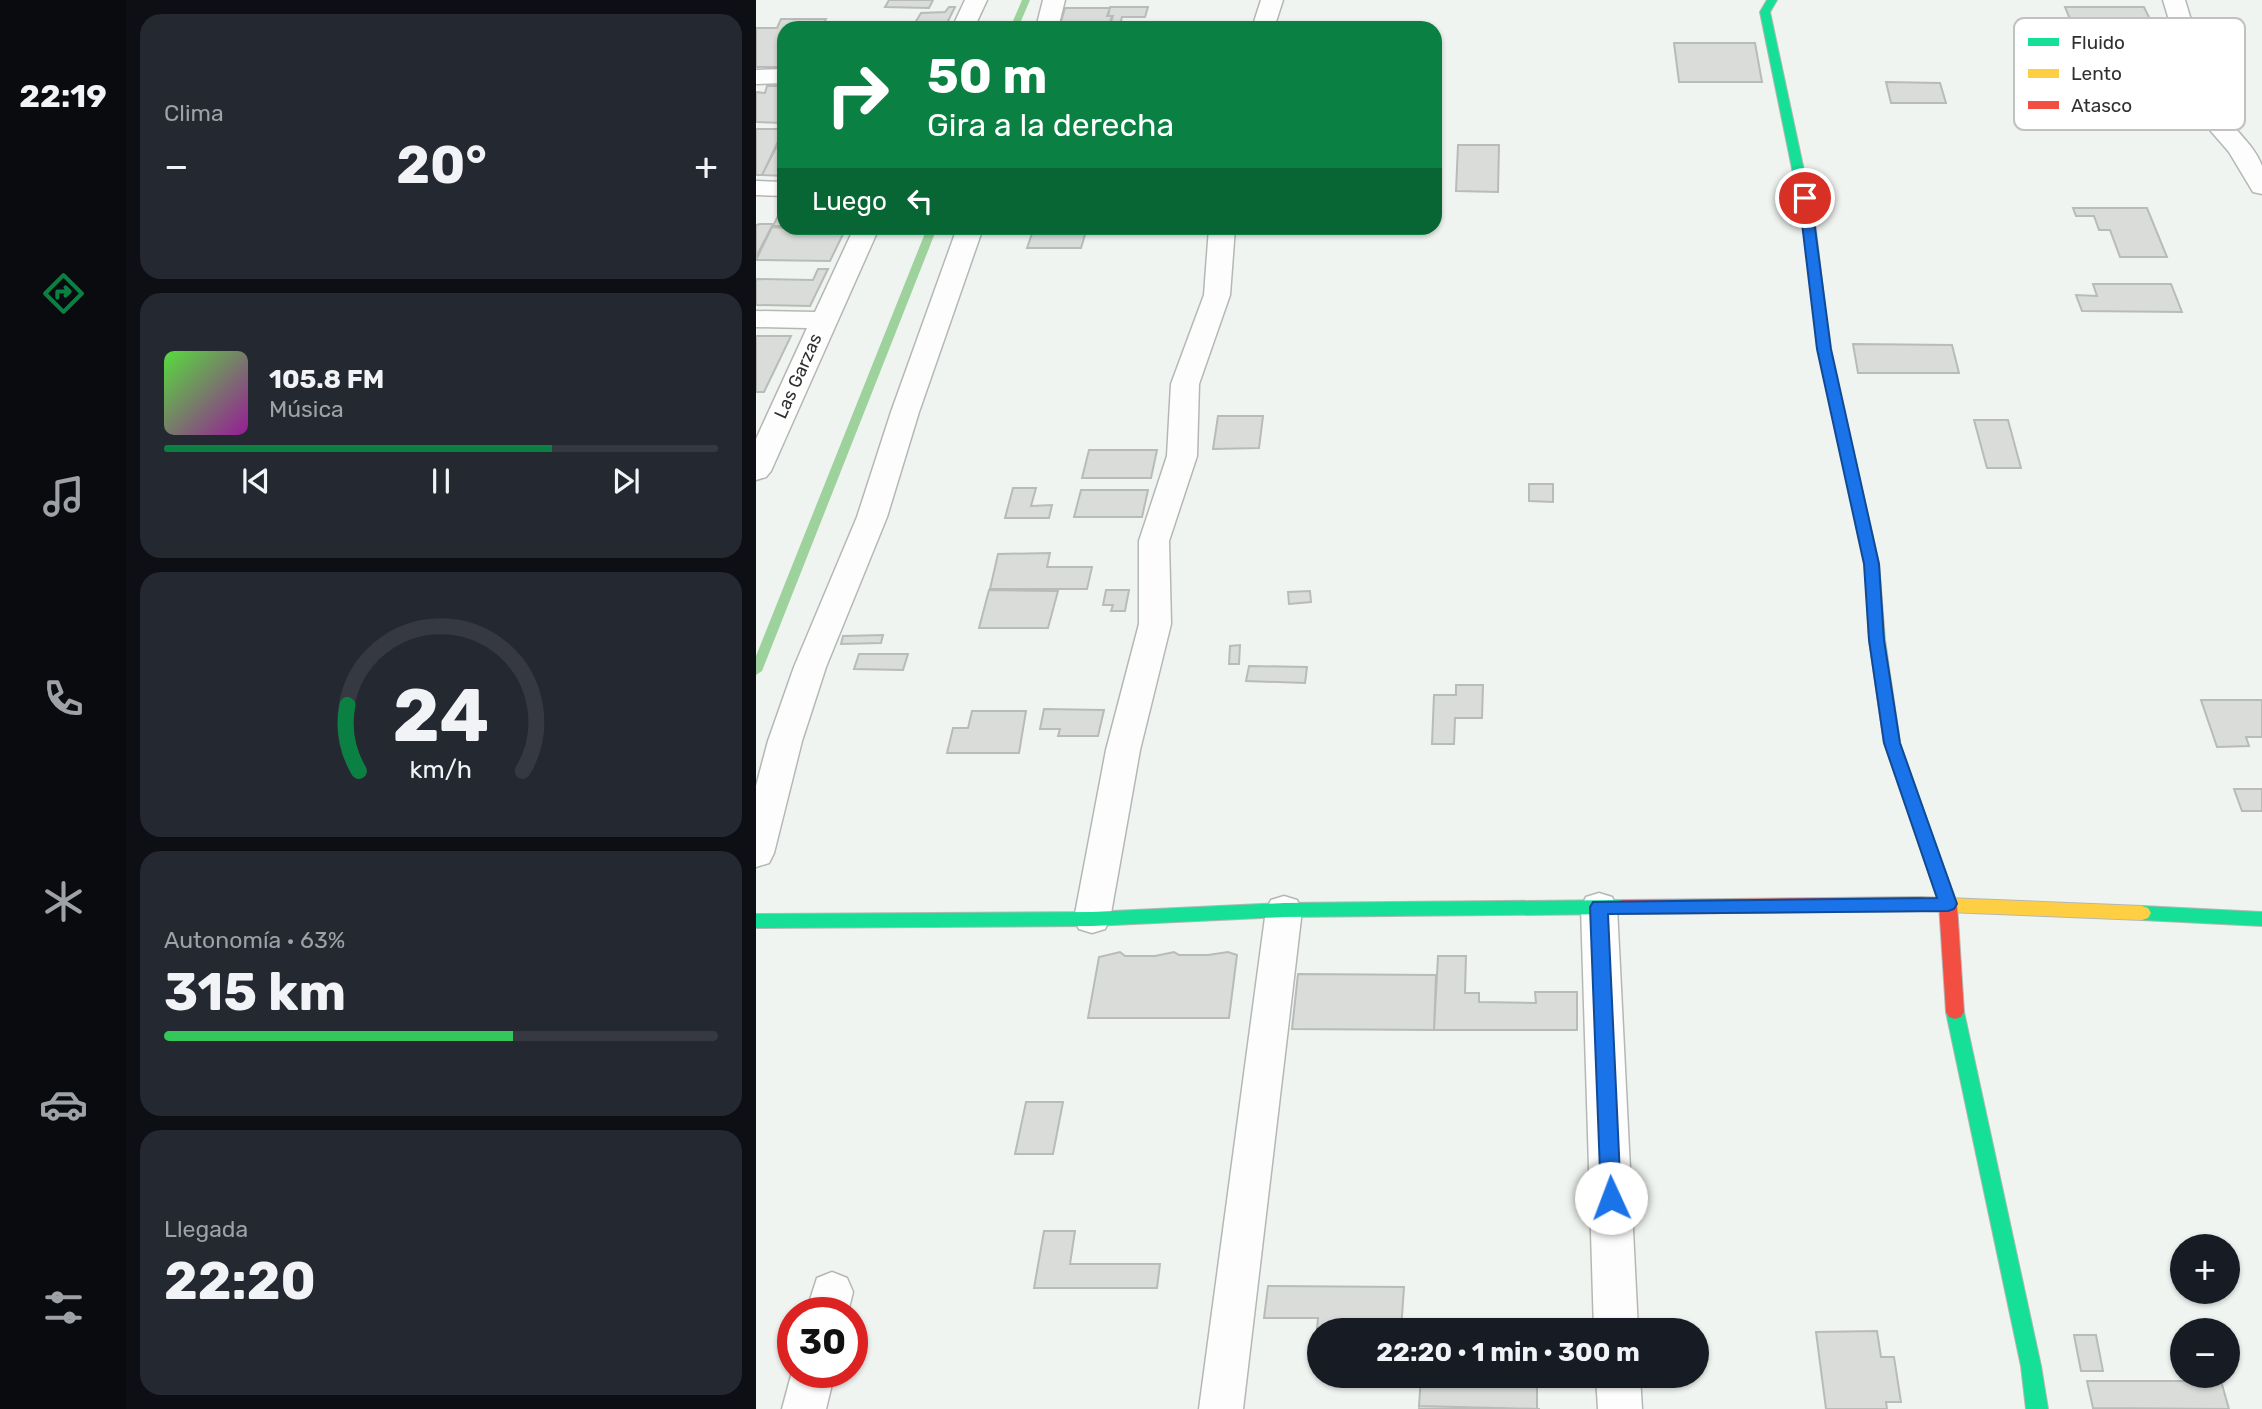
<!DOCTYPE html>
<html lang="es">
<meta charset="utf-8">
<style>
:root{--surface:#171b24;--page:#242831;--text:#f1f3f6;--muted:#9ea1a6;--line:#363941;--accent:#0b8043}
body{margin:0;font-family:Rubik,sans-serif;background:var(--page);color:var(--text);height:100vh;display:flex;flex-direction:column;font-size:26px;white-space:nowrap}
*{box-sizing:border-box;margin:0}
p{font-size:23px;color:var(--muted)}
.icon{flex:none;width:38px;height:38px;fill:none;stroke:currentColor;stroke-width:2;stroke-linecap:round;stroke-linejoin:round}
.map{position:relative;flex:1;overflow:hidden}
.details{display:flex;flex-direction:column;gap:14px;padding:14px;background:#0d0f14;width:630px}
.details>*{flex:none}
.hud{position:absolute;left:21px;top:21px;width:665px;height:214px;border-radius:21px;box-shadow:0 2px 5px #0004;background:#0b8043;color:#fff;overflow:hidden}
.fabs{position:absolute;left:1414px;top:1234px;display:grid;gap:14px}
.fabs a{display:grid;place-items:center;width:70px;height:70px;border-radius:50%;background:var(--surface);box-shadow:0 2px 5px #0004;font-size:35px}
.speed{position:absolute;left:21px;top:1297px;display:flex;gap:14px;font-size:35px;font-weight:700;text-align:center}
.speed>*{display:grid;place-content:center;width:91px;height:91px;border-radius:50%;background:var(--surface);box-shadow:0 2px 5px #0004;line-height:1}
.speed .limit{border:10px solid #d22;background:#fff;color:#111}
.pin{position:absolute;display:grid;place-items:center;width:60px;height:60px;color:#fff;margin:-30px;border:4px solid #fff;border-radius:50%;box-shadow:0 2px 7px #0007}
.me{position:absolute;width:77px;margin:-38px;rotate:358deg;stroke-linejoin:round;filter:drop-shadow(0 0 5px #0008)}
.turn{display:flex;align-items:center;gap:24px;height:147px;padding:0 35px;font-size:32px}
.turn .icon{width:91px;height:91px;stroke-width:2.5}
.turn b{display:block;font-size:49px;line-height:60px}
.then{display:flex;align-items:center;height:66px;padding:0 35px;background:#0003;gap:14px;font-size:26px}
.big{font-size:52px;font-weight:700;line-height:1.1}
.details .widget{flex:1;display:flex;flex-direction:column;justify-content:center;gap:10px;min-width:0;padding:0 24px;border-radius:21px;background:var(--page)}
.details .dial{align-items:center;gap:0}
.dial svg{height:182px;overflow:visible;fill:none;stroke:var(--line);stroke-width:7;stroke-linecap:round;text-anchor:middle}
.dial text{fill:var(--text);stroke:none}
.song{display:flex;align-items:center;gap:21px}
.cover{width:84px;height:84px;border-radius:10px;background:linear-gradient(135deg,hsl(110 70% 55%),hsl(300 70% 35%))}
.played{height:7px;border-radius:4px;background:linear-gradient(90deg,var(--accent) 70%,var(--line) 70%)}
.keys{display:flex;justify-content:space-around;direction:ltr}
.heat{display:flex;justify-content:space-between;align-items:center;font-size:38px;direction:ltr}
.charge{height:10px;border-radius:5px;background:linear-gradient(90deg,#34c759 63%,var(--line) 0)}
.trip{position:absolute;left:551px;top:1318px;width:402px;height:70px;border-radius:35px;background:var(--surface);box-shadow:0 2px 5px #0004;font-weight:700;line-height:70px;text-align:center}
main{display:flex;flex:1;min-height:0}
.tabs{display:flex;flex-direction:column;width:126px;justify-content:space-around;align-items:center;background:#090b0e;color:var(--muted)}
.tabs .icon{width:49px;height:49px}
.tabs .on{color:var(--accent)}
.tabs b{font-size:32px;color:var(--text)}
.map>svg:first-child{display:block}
</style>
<main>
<nav class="tabs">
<b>22:19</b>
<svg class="icon on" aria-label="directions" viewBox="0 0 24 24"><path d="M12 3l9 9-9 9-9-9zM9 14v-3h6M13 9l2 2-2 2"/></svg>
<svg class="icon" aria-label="music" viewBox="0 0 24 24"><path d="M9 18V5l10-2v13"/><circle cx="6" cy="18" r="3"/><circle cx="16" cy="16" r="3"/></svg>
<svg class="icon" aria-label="phone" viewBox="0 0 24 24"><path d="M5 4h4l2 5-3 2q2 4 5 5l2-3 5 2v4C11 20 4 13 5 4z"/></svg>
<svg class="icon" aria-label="climate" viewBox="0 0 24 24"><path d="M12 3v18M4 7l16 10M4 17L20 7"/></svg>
<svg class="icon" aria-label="car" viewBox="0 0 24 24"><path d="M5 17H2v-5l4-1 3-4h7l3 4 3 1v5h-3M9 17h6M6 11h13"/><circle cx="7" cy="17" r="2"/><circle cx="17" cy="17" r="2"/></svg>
<svg class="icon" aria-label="filters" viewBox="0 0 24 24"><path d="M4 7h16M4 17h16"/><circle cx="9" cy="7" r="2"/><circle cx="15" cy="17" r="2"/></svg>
</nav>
<section class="details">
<div class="widget"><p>Clima</p>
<div class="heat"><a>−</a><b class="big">20°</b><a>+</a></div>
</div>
<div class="widget">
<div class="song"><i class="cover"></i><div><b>105.8 FM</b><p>Música</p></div></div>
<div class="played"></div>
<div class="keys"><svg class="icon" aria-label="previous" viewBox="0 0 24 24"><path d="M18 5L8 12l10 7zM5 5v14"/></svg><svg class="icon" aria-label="pause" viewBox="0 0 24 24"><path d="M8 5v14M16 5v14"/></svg><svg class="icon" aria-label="next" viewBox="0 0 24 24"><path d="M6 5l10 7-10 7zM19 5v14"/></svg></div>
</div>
<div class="widget dial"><svg viewBox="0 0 100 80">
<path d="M14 69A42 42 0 1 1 86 69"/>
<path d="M14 69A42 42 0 0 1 9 40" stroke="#0b8043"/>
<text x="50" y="56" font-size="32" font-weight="700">24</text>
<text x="50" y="72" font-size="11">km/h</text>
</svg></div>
<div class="widget"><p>Autonomía · 63%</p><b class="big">315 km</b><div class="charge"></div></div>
<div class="widget"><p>Llegada</p><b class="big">22:20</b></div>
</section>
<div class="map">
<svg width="1506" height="1409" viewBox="0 0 1506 1409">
<rect width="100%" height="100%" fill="#f0f4f0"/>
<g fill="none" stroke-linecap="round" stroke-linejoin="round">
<path fill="#9ed29d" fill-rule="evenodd" d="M 266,0 L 274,0 L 262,28 L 254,28 Z
M 171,228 L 181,228 L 6,671 L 0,675 L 0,656 Z"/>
</g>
<path fill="#d9dcd9" stroke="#b8bbb8" stroke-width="2" d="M 133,0 L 177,0 L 173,8 L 129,7 Z
M 193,7 L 199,7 L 189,27 L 156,28 L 165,13 L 189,12 Z
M 354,7 L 392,7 L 389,17 L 366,17 L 364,25 L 354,25 L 357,16 L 352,16 Z
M 1309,7 L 1388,7 L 1406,44 L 1324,44 Z
M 309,8 L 354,8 L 351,16 L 356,16 L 352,28 L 303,28 Z
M 25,19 L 70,19 L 65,28 L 28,28 L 28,67 L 0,67 L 0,28 L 21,28 Z
M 918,43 L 999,43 L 1006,82 L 923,82 Z
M 1130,82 L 1184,83 L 1190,103 L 1135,103 Z
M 11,86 L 28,86 L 28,123 L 0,122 L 0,92 L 9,93 Z
M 0,129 L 28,129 L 6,175 L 0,175 Z
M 28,132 L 28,176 L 6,175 Z
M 702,145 L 743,145 L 742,192 L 700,191 Z
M 26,208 L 28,208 L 28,226 L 17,226 Z
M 1317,208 L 1391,208 L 1411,257 L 1364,257 L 1354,230 L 1343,230 L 1338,216 L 1320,216 Z
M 4,224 L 17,224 L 0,257 L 0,225 Z
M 16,227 L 28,228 L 90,228 L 74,261 L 0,260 Z
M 278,228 L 331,228 L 325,248 L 271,248 Z
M 62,269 L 72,269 L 54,306 L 0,305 L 0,279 L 57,280 Z
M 1337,284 L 1415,284 L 1426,312 L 1326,311 L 1320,295 L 1341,296 Z
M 0,336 L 35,336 L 8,392 L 0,392 Z
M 1097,344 L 1196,345 L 1203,373 L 1102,373 Z
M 462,416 L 507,416 L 503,448 L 457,449 Z
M 1218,420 L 1252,420 L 1265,468 L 1231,468 Z
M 333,450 L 401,450 L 395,478 L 326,478 Z
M 773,484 L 797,484 L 797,502 L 773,501 Z
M 257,488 L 280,488 L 275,506 L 296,505 L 293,518 L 249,518 Z
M 325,490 L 392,490 L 386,517 L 318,517 Z
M 294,553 L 291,567 L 336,567 L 331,589 L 234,589 L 242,554 Z
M 233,590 L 302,591 L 292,628 L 223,628 Z
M 350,590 L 373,590 L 369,611 L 355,611 L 357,605 L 347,605 Z
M 554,591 L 555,602 L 533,604 L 532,592 Z
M 127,635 L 125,643 L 85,644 L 87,636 Z
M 484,645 L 483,664 L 473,664 L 474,646 Z
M 103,654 L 152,654 L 147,670 L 98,669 Z
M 493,666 L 551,667 L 549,683 L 490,681 Z
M 700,685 L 727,685 L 726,718 L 699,718 L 698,744 L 676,744 L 678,695 L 700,695 Z
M 1445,700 L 1506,700 L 1506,737 L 1490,737 L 1493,746 L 1461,747 Z
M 288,709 L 348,710 L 342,736 L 302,736 L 304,729 L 284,729 Z
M 216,711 L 270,711 L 263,753 L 191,753 L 197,728 L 212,728 Z
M 1478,789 L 1506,789 L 1506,811 L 1486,811 Z
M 364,952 L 369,956 L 399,956 L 418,952 L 423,955 L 452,955 L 472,952 L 481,955 L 473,1018 L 332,1018 L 343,957 Z
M 682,956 L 710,956 L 709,993 L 723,993 L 723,1002 L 780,1003 L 779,992 L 821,992 L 821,1030 L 678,1030 Z
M 542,974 L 680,975 L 678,1030 L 536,1029 Z
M 270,1102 L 307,1102 L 297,1154 L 259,1154 Z
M 288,1231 L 319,1231 L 314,1264 L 404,1264 L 401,1288 L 278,1288 Z
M 512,1286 L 648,1287 L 645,1330 L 564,1330 L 564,1350 L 559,1350 L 562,1318 L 508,1318 Z
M 1121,1331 L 1125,1357 L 1138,1357 L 1145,1402 L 1130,1402 L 1131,1409 L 1070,1409 L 1060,1332 Z
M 1318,1335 L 1340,1335 L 1347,1371 L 1325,1371 Z
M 665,1376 L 749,1376 L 749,1380 L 781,1381 L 781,1409 L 663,1406 Z
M 1331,1381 L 1465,1381 L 1473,1409 L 1337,1408 Z
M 663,1406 L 784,1409 L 663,1409 Z"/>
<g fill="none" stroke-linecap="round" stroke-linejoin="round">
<defs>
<path id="street" d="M 209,0 L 231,0 L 218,28 L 196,28 Z
M 287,0 L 309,0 L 302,28 L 280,28 Z
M 505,0 L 527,0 L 518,28 L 496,28 Z
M 1407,0 L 1429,0 L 1448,63 L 1466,100 L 1464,106 C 1474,128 1498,143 1506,166 C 1506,174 1506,186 1506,194 L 1497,192 L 1473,152 L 1447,122 L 1440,106 L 1442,100 L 1426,63 Z
M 28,69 L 28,83 L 0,84 L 0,70 Z
M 0,181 L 28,182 L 28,196 L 0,195 Z
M 98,228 L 123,228 L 15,471 L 10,477 L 0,480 L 0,439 L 51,328 L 0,327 L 0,311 L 59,312 Z
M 201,228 L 227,228 L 163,412 L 131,517 L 70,667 L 46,741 L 18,853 L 13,863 L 0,867 L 0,786 L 12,741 L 38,667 L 101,517 L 135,412 Z
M 453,228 L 479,228 L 474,295 L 443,384 L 441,456 L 413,541 L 415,624 L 384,750 L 354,919 L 349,929 L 336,933 L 323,929 L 318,919 L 350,750 L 383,624 L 383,541 L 411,456 L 415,384 L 448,295 Z
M 843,893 L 856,897 L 861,907 L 882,1330 L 838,1330 L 825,907 L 830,897 Z
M 528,896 L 541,900 L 546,910 L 487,1409 L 443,1409 L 510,910 L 515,900 Z
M 76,1272 L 91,1278 L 97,1292 L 92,1312 L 50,1312 L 61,1278 Z
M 37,1368 L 37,1372 L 79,1372 L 70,1409 L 26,1409 Z
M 840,1376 L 884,1376 L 886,1409 L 842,1409 Z"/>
<path id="fast" d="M 1011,0 L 1021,0 L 1014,12 L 1059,222 L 1074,349 L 1123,564 L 1129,640 L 1144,743 L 1167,809 L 1165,813 L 1153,813 L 1151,809 L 1128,743 L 1113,640 L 1109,564 L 1062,349 L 1047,222 L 1004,12 Z
M 867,900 L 873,902 L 876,907 L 873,912 L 867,914 L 528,917 L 336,926 L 0,928 L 0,914 L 336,912 L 528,903 Z
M 1386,906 L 1506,912 L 1506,926 L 1386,920 L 1380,918 L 1377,913 L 1380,908 Z
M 1199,1005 L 1205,1007 L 1208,1012 L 1285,1366 L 1292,1409 L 1270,1409 L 1265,1366 L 1190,1012 L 1193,1007 Z"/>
<path id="slow" d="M 1166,897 L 1386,906 L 1392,908 L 1395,913 L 1392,918 L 1386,920 L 1166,911 L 1160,909 L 1157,904 L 1160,899 Z"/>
<path id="jam" d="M 1159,803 L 1165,805 L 1167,809 L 1201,904 L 1208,1012 L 1205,1017 L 1199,1019 L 1193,1017 L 1190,1012 L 1183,904 L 1151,809 L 1153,805 Z
M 1166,897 L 1172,899 L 1175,904 L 1172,909 L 1166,911 L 867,914 L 861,912 L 858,907 L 861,902 L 867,900 Z"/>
</defs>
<use href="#street" stroke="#b5b7b5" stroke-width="3"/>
<use href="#fast" stroke="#b5b7b5" stroke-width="2"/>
<use href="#slow" stroke="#b5b7b5" stroke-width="2"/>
<use href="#jam" stroke="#b5b7b5" stroke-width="2"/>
<use href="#street" fill="#fdfdfd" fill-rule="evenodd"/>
<use href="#fast" fill="#16e098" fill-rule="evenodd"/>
<use href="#slow" fill="#ffcf43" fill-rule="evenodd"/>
<use href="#jam" fill="#f24e42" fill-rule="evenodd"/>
</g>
<path fill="#1a73e8" stroke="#114b97" stroke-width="2" d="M 1049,195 L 1055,198 L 1075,349 L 1123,564 L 1128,640 L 1144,743 L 1201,904 L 1198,909 L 1192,911 L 852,914 L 865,1198 L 862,1204 L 855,1207 L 848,1204 L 845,1198 L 834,907 L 837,902 L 1181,898 L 1128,743 L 1113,640 L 1108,564 L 1061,349 L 1043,198 Z"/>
<g text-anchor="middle" stroke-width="7" stroke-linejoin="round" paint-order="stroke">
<g font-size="18" fill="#2e312e" stroke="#fff">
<text transform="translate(42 376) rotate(-66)" y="6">Las Garzas</text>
</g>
</g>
<rect x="1258" y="18" width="231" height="112" rx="10" fill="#fff" stroke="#c0c1c0" stroke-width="2"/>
<rect x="1272" y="38" width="31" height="8" fill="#16e098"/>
<rect x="1272" y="69" width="31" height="9" fill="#ffcf43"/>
<rect x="1272" y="101" width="31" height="8" fill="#f24e42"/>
<g font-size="19" fill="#2e312e">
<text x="1315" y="49">Fluido</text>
<text x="1315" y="80">Lento</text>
<text x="1315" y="112">Atasco</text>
</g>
</svg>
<div class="fabs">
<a>+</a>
<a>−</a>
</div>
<div class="speed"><div class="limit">30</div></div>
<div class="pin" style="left:1049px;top:198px;background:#d93025"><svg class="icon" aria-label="arrive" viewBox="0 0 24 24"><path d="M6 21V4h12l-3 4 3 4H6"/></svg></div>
<svg class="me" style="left:855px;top:1198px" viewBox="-20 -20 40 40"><circle r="19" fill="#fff"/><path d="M0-13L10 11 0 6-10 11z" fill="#1a73e8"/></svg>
<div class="trip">22:20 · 1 min · 300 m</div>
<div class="hud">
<div class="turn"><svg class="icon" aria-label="right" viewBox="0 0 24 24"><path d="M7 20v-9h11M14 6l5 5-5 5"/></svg><div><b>50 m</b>Gira a la derecha</div></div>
<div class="then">Luego<svg class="icon" aria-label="left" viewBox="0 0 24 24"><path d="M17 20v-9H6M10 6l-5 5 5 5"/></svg></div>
</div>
</div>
</main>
